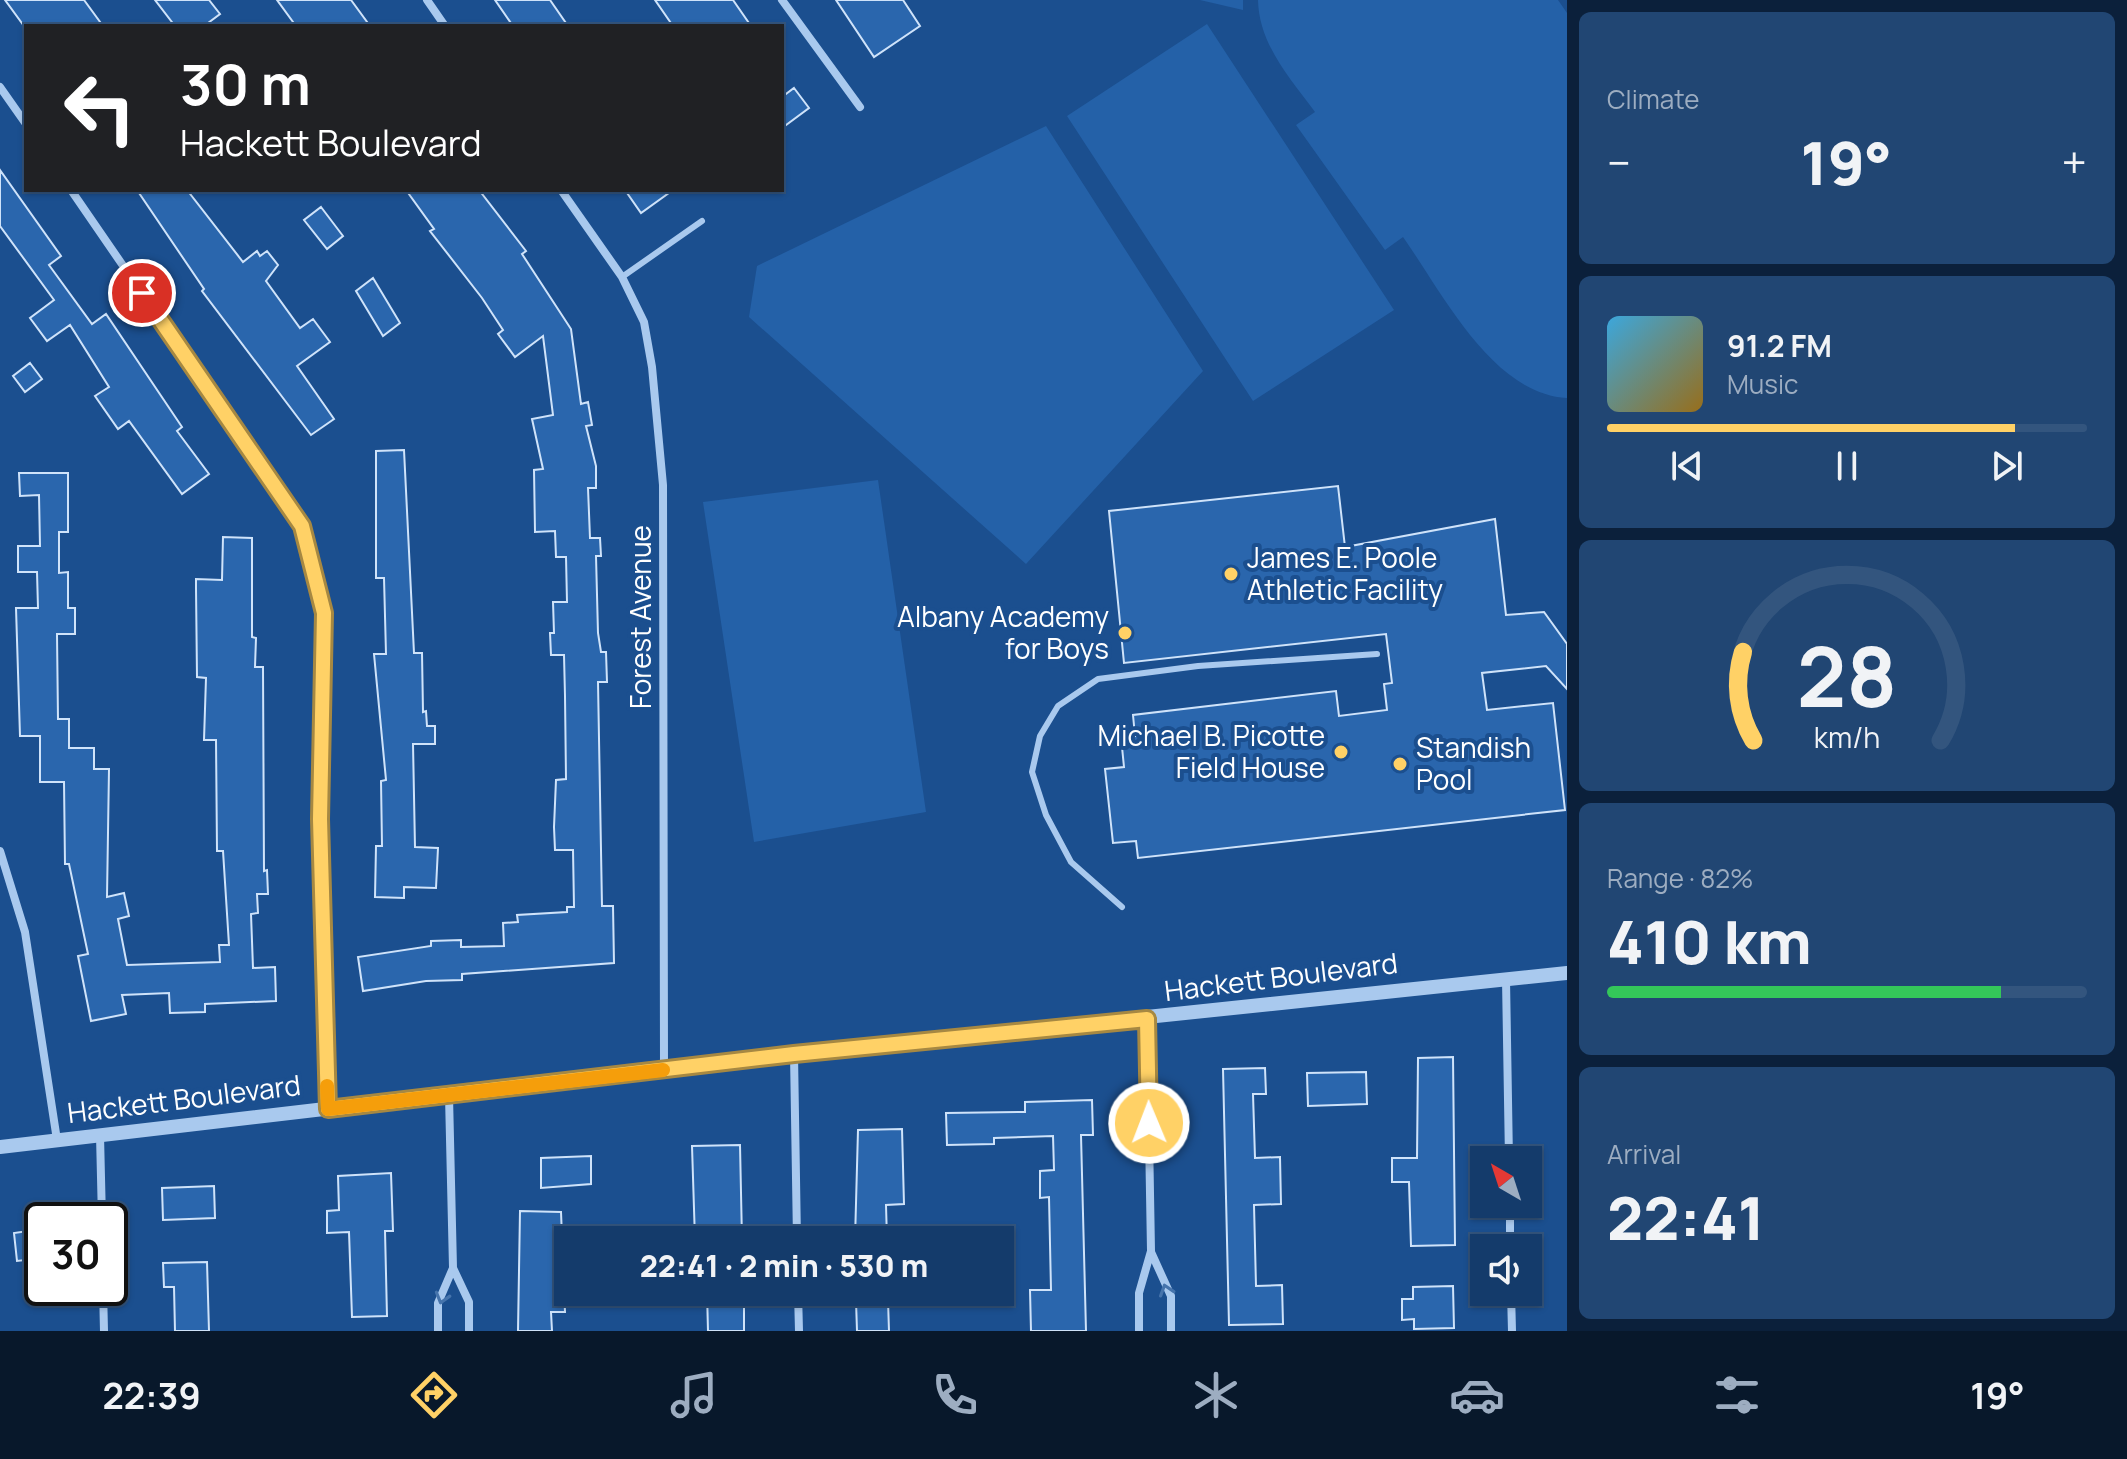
<!DOCTYPE html>
<meta charset="utf-8">
<style>
:root{--surface:#143b6b;--page:#214673;--text:#f1f3f6;--muted:#9dadc1;--line:#33557e;--accent:#ffd166}
body{margin:0;font-family:Manrope,sans-serif;background:var(--page);color:var(--text);height:100vh;display:flex;flex-direction:column;font-size:30px;white-space:nowrap}
*{box-sizing:border-box;margin:0}
p{font-size:26px;color:var(--muted)}
.icon{flex:none;width:44px;height:44px;fill:none;stroke:currentColor;stroke-width:2;stroke-linecap:round;stroke-linejoin:round}
.map{position:relative;flex:1;overflow:hidden}
.details{display:flex;flex-direction:column;gap:12px;padding:12px;background:#0b203b;width:560px}
.details>*{flex:none}
.top-card{position:absolute;left:24px;top:24px;width:760px;height:168px;border-radius:0px;box-shadow:0 2px 6px #0004,0 0 0 2px var(--line);background:#202124;color:#fff;overflow:hidden}
.needle{width:52px;rotate:321deg}
.controls{position:absolute;left:1470px;top:1146px;display:grid;gap:16px}
.controls a{display:grid;place-items:center;width:72px;height:72px;border-radius:0px;background:var(--surface);box-shadow:0 2px 6px #0004,0 0 0 2px var(--line);font-size:40px}
.speed{position:absolute;left:24px;top:1202px;display:flex;gap:16px;font-size:40px;font-weight:700;text-align:center}
.speed>*{display:grid;place-content:center;width:104px;height:104px;border-radius:50%;background:var(--surface);box-shadow:0 2px 6px #0004,0 0 0 2px var(--line);line-height:1}
.speed .limit{border:4px solid #111;border-radius:12px;background:#fff;color:#111}
.pin{position:absolute;display:grid;place-items:center;width:68px;height:68px;color:#fff;margin:-34px;border:4px solid #fff;border-radius:50%;box-shadow:0 2px 8px #0007}
.me{position:absolute;width:88px;margin:-44px;rotate:359deg;stroke-linejoin:round;filter:drop-shadow(0 0 6px #0008)}
.turn{display:flex;align-items:center;gap:28px;height:168px;padding:0 24px;font-size:36px}
.turn .icon{width:104px;height:104px;stroke-width:2.5}
.turn b{display:block;font-size:56px;line-height:68px}
.big{font-size:60px;font-weight:800;line-height:1.1}
.details .tile{flex:1;display:flex;flex-direction:column;justify-content:center;gap:12px;min-width:0;padding:0 28px;border-radius:12px;background:var(--page)}
.details .dial{align-items:center;gap:0}
.dial svg{height:208px;overflow:visible;fill:none;stroke:var(--line);stroke-width:7;stroke-linecap:round;text-anchor:middle}
.dial text{fill:var(--text);stroke:none}
.song{display:flex;align-items:center;gap:24px}
.cover{width:96px;height:96px;border-radius:12px;background:linear-gradient(135deg,hsl(200 70% 55%),hsl(40 70% 35%))}
.played{height:8px;border-radius:4px;background:linear-gradient(90deg,var(--accent) 85%,var(--line) 85%)}
.keys{display:flex;justify-content:space-around;direction:ltr}
.heat{display:flex;justify-content:space-between;align-items:center;font-size:44px;direction:ltr}
.charge{height:12px;border-radius:6px;background:linear-gradient(90deg,#34c759 82%,var(--line) 0)}
.trip{position:absolute;left:554px;top:1226px;width:460px;height:80px;border-radius:0px;background:var(--surface);box-shadow:0 2px 6px #0004,0 0 0 2px var(--line);font-weight:800;line-height:80px;text-align:center}
.tab-bar{display:flex;height:128px;justify-content:space-around;align-items:center;background:#08182b;color:var(--muted)}
.tab-bar .icon{width:56px;height:56px}
.tab-bar .on{color:var(--accent)}
.tab-bar b{font-size:36px;color:var(--text)}
main{display:flex;flex:1;min-height:0}
.map>svg:first-child{display:block}
</style>
<main>
<div class="map">
<svg width="1567" height="1331" viewBox="0 0 1567 1331">
<rect width="100%" height="100%" fill="#1b4f8f"/>
<path fill="#2461a8" d="M 1200,0 L 1243,0 L 1243,10 Z
M 1258,0 L 1558,0 L 1567,13 L 1567,398 C 1492,394 1442,292 1403,237 L 1385,250 L 1296,125 L 1315,112 C 1289,77 1259,44 1258,0 Z
M 1207,24 L 1394,310 L 1253,401 L 1067,116 Z
M 1046,126 L 1203,371 L 1026,564 L 749,317 L 757,266 Z
M 878,480 L 926,812 L 754,842 L 703,502 Z"/>
<path fill="#2a66ad" stroke="#cfe3fa" stroke-width="2" d="M 5,0 L 84,0 L 103,26 L 24,26 Z
M 155,0 L 209,0 L 220,14 L 204,26 L 175,26 Z
M 277,0 L 351,0 L 370,26 L 296,26 Z
M 495,0 L 550,0 L 568,26 L 513,26 Z
M 655,0 L 733,0 L 751,26 L 673,26 Z
M 836,0 L 903,0 L 920,26 L 874,57 Z
M 794,88 L 809,108 L 782,128 L 782,97 Z
M 0,170 L 61,256 L 49,265 L 92,324 L 106,314 L 182,427 L 177,431 L 209,474 L 182,494 L 129,421 L 118,429 L 95,396 L 109,387 L 70,325 L 47,341 L 30,318 L 54,300 L 0,226 Z
M 137,190 L 187,190 L 243,262 L 257,251 L 260,256 L 267,251 L 278,265 L 266,281 L 300,328 L 313,319 L 330,342 L 297,366 L 334,419 L 311,435 L 202,291 L 204,289 Z
M 406,190 L 479,190 L 526,251 L 522,254 L 571,329 L 581,404 L 588,402 L 592,425 L 586,426 L 596,466 L 596,488 L 588,488 L 590,538 L 600,538 L 601,556 L 596,556 L 598,633 L 601,652 L 606,652 L 607,682 L 598,682 L 602,906 L 613,906 L 614,963 L 462,974 L 462,980 L 426,981 L 363,991 L 358,957 L 431,946 L 431,941 L 461,940 L 461,947 L 504,946 L 503,923 L 518,922 L 517,915 L 567,912 L 567,907 L 574,907 L 573,850 L 555,850 L 554,827 L 556,780 L 566,779 L 565,696 L 564,655 L 551,655 L 550,633 L 554,633 L 553,602 L 567,602 L 566,557 L 556,557 L 555,531 L 535,532 L 534,470 L 543,469 L 532,419 L 553,415 L 543,336 L 515,357 L 498,334 L 503,330 L 482,298 L 430,231 L 434,229 Z
M 625,190 L 673,190 L 641,213 Z
M 321,207 L 343,236 L 327,249 L 304,220 Z
M 373,278 L 400,323 L 383,336 L 356,291 Z
M 30,363 L 42,379 L 25,392 L 13,376 Z
M 404,450 L 414,653 L 422,653 L 423,712 L 426,711 L 427,726 L 435,726 L 435,744 L 413,744 L 415,847 L 438,848 L 436,888 L 404,887 L 404,898 L 375,897 L 376,846 L 382,846 L 381,781 L 386,780 L 374,654 L 386,654 L 384,578 L 376,578 L 376,451 Z
M 19,473 L 68,473 L 68,532 L 59,532 L 59,573 L 68,572 L 68,608 L 75,608 L 75,634 L 57,634 L 58,719 L 69,719 L 69,748 L 94,748 L 94,769 L 109,769 L 107,897 L 124,893 L 129,916 L 118,919 L 127,965 L 220,962 L 219,945 L 229,945 L 223,851 L 217,851 L 216,740 L 204,740 L 206,678 L 197,677 L 196,588 L 196,579 L 222,580 L 223,537 L 252,538 L 252,637 L 256,638 L 255,667 L 263,667 L 264,871 L 267,870 L 268,894 L 257,894 L 258,913 L 251,914 L 253,968 L 275,967 L 276,1001 L 205,1004 L 205,1012 L 170,1013 L 169,993 L 122,995 L 126,1014 L 91,1021 L 78,956 L 88,954 L 69,864 L 65,864 L 64,782 L 40,782 L 40,736 L 20,736 L 16,608 L 38,608 L 37,572 L 18,572 L 18,546 L 40,546 L 39,495 L 20,496 Z
M 1338,486 L 1345,547 L 1495,519 L 1506,615 L 1544,612 L 1567,644 L 1567,689 L 1546,666 L 1482,673 L 1487,710 L 1553,703 L 1565,810 L 1138,858 L 1136,841 L 1113,843 L 1105,769 L 1124,767 L 1121,737 L 1135,736 L 1133,715 L 1336,691 L 1339,716 L 1387,710 L 1384,684 L 1392,683 L 1386,634 L 1124,663 L 1109,511 Z
M 1453,1057 L 1455,1245 L 1411,1246 L 1409,1182 L 1392,1182 L 1392,1158 L 1417,1158 L 1418,1058 Z
M 1265,1068 L 1266,1094 L 1253,1094 L 1255,1158 L 1280,1157 L 1281,1204 L 1254,1205 L 1256,1286 L 1282,1285 L 1283,1324 L 1229,1325 L 1223,1069 Z
M 1366,1072 L 1367,1104 L 1308,1106 L 1307,1073 Z
M 1092,1100 L 1093,1135 L 1081,1135 L 1086,1331 L 1031,1331 L 1030,1290 L 1051,1290 L 1049,1197 L 1040,1198 L 1040,1171 L 1054,1170 L 1053,1136 L 994,1138 L 994,1144 L 947,1145 L 946,1113 L 1025,1112 L 1025,1102 Z
M 902,1129 L 904,1204 L 886,1205 L 887,1240 L 855,1240 L 858,1130 Z
M 740,1145 L 742,1240 L 695,1240 L 692,1146 Z
M 591,1156 L 591,1184 L 541,1188 L 541,1158 Z
M 391,1173 L 393,1231 L 385,1231 L 387,1316 L 352,1317 L 349,1232 L 327,1233 L 327,1211 L 339,1210 L 338,1176 Z
M 214,1186 L 215,1218 L 163,1220 L 162,1188 Z
M 520,1211 L 561,1212 L 565,1312 L 551,1312 L 552,1331 L 518,1331 Z
M 42,1229 L 42,1258 L 17,1261 L 14,1233 Z
M 207,1262 L 209,1331 L 175,1331 L 174,1287 L 164,1287 L 163,1263 Z
M 1453,1286 L 1454,1328 L 1414,1329 L 1414,1319 L 1402,1320 L 1402,1299 L 1413,1299 L 1413,1287 Z
M 707,1292 L 730,1292 L 730,1299 L 744,1299 L 744,1331 L 708,1331 Z
M 888,1300 L 889,1331 L 857,1331 L 856,1301 Z"/>
<g fill="none" stroke-linecap="round" stroke-linejoin="round">
<path stroke="#a9c9ee" stroke-width="6" d="M 622,277 L 702,221
M 1122,907 L 1071,862 L 1046,815 L 1032,772 L 1040,736 L 1058,706 L 1098,679 L 1198,666 L 1377,654"/>
<path stroke="#a9c9ee" stroke-width="8" d="M 427,0 L 445,26
M 782,0 L 860,107
M 0,87 L 26,124
M 71,190 L 302,526 L 324,613 L 320,819 L 328,1109
M 561,190 L 622,277 L 644,322 L 652,367 L 663,485 L 664,1070
M 0,851 L 25,932 L 57,1140
M 1506,979 L 1509,1160
M 794,1054 L 797,1240
M 449,1096 L 453,1268 L 469,1302 L 469,1331
M 100,1135 L 102,1220
M 1510,1204 L 1510,1248
M 1151,1252 L 1171,1296 L 1171,1331
M 103,1288 L 104,1331
M 798,1292 L 799,1331
M 1511,1292 L 1512,1331
M 438,1331 L 438,1303 L 453,1268
M 1139,1331 L 1139,1293 L 1151,1251 L 1147,1019"/>
<path stroke="#a9c9ee" stroke-width="14" d="M 0,1147 L 794,1054 L 1567,973"/>
</g>
<defs><path id="oneway-chevron" d="M-2-3.5L2.5 0L-2 3.5" fill="none" stroke-width="1.6" stroke-linecap="round" stroke-linejoin="round" transform="scale(2)"/></defs>
<g stroke="#4674ac">
<use href="#oneway-chevron" transform="translate(1166 1290) rotate(-108)"/>
<use href="#oneway-chevron" transform="translate(442 1298) rotate(106)"/>
</g>
<g fill="none" stroke-linecap="round" stroke-linejoin="round">
<defs>
<path id="route" d="M 142,293 L 302,526 L 324,613 L 320,819 L 328,1109 L 794,1054 L 1147,1019 L 1149,1123"/>
</defs>
<use href="#route" stroke="#a68842" stroke-width="20"/>
<use href="#route" stroke="#ffd166" stroke-width="14"/>
<path stroke="#f59e0b" stroke-width="14" d="M 327,1086 L 328,1109 L 663,1070"/>
</g>
<g fill="#ffd166" stroke="#1b4f8f" stroke-width="3">
<circle cx="1231" cy="574" r="8"/>
<circle cx="1125" cy="633" r="8"/>
<circle cx="1341" cy="752" r="8"/>
<circle cx="1400" cy="764" r="8"/>
</g>
<g text-anchor="middle" stroke-width="8" stroke-linejoin="round" paint-order="stroke">
<g font-size="28" fill="#fff" stroke="#1b4f8f" text-anchor="start">
<text x="1247" y="568">James E. Poole<tspan x="1247" dy="32">Athletic Facility</tspan></text>
<text x="1109" y="627" text-anchor="end">Albany Academy<tspan x="1109" dy="32">for Boys</tspan></text>
<text x="1325" y="746" text-anchor="end">Michael B. Picotte<tspan x="1325" dy="32">Field House</tspan></text>
<text x="1416" y="758">Standish<tspan x="1416" dy="32">Pool</tspan></text>
</g>
<g font-size="28" fill="#fff" stroke="#1b4f8f">
<text transform="translate(641 617) rotate(-90)" y="10">Forest Avenue</text>
<text transform="translate(1281 977) rotate(-7)" y="10">Hackett Boulevard</text>
<text transform="translate(184 1099) rotate(-7)" y="10">Hackett Boulevard</text>
</g>
</g>
</svg>
<div class="controls">
<a><svg class="needle" viewBox="-14 -14 28 28"><path d="M0-13l5 13h-10z" fill="#e53935"/><path d="M0 13l5-13h-10z" fill="#9dadc1"/></svg></a>
<a><svg class="icon" aria-label="sound" viewBox="0 0 24 24"><path d="M4 9h4l5-4v14l-5-4H4zM17 9q2 3 0 6"/></svg></a>
</div>
<div class="speed"><div class="limit">30</div></div>
<div class="pin" style="left:142px;top:293px;background:#d93025"><svg class="icon" aria-label="arrive" viewBox="0 0 24 24"><path d="M6 21V4h12l-3 4 3 4H6"/></svg></div>
<svg class="me" style="left:1149px;top:1123px" viewBox="-20 -20 40 40"><circle r="17" fill="#ffd166" stroke="#fff" stroke-width="3"/><path d="M0-11L8 9 0 5-8 9z" fill="#fff"/></svg>
<div class="trip">22:41 · 2 min · 530 m</div>
<div class="top-card">
<div class="turn"><svg class="icon" aria-label="left" viewBox="0 0 24 24"><path d="M17 20v-9H6M10 6l-5 5 5 5"/></svg><div><b>30 m</b>Hackett Boulevard</div></div>
</div>
</div>
<section class="details">
<div class="tile"><p>Climate</p>
<div class="heat"><a>−</a><b class="big">19°</b><a>+</a></div>
</div>
<div class="tile">
<div class="song"><i class="cover"></i><div><b>91.2 FM</b><p>Music</p></div></div>
<div class="played"></div>
<div class="keys"><svg class="icon" aria-label="previous" viewBox="0 0 24 24"><path d="M18 5L8 12l10 7zM5 5v14"/></svg><svg class="icon" aria-label="pause" viewBox="0 0 24 24"><path d="M8 5v14M16 5v14"/></svg><svg class="icon" aria-label="next" viewBox="0 0 24 24"><path d="M6 5l10 7-10 7zM19 5v14"/></svg></div>
</div>
<div class="tile dial"><svg viewBox="0 0 100 80">
<path d="M14 69A42 42 0 1 1 86 69"/>
<path d="M14 69A42 42 0 0 1 10 35" stroke="#ffd166"/>
<text x="50" y="56" font-size="32" font-weight="700">28</text>
<text x="50" y="72" font-size="11">km/h</text>
</svg></div>
<div class="tile"><p>Range · 82%</p><b class="big">410 km</b><div class="charge"></div></div>
<div class="tile"><p>Arrival</p><b class="big">22:41</b></div>
</section>
</main>
<nav class="tab-bar">
<b>22:39</b>
<svg class="icon on" aria-label="directions" viewBox="0 0 24 24"><path d="M12 3l9 9-9 9-9-9zM9 14v-3h6M13 9l2 2-2 2"/></svg>
<svg class="icon" aria-label="music" viewBox="0 0 24 24"><path d="M9 18V5l10-2v13"/><circle cx="6" cy="18" r="3"/><circle cx="16" cy="16" r="3"/></svg>
<svg class="icon" aria-label="phone" viewBox="0 0 24 24"><path d="M5 4h4l2 5-3 2q2 4 5 5l2-3 5 2v4C11 20 4 13 5 4z"/></svg>
<svg class="icon" aria-label="climate" viewBox="0 0 24 24"><path d="M12 3v18M4 7l16 10M4 17L20 7"/></svg>
<svg class="icon" aria-label="car" viewBox="0 0 24 24"><path d="M5 17H2v-5l4-1 3-4h7l3 4 3 1v5h-3M9 17h6M6 11h13"/><circle cx="7" cy="17" r="2"/><circle cx="17" cy="17" r="2"/></svg>
<svg class="icon" aria-label="filters" viewBox="0 0 24 24"><path d="M4 7h16M4 17h16"/><circle cx="9" cy="7" r="2"/><circle cx="15" cy="17" r="2"/></svg>
<b>19°</b>
</nav>
